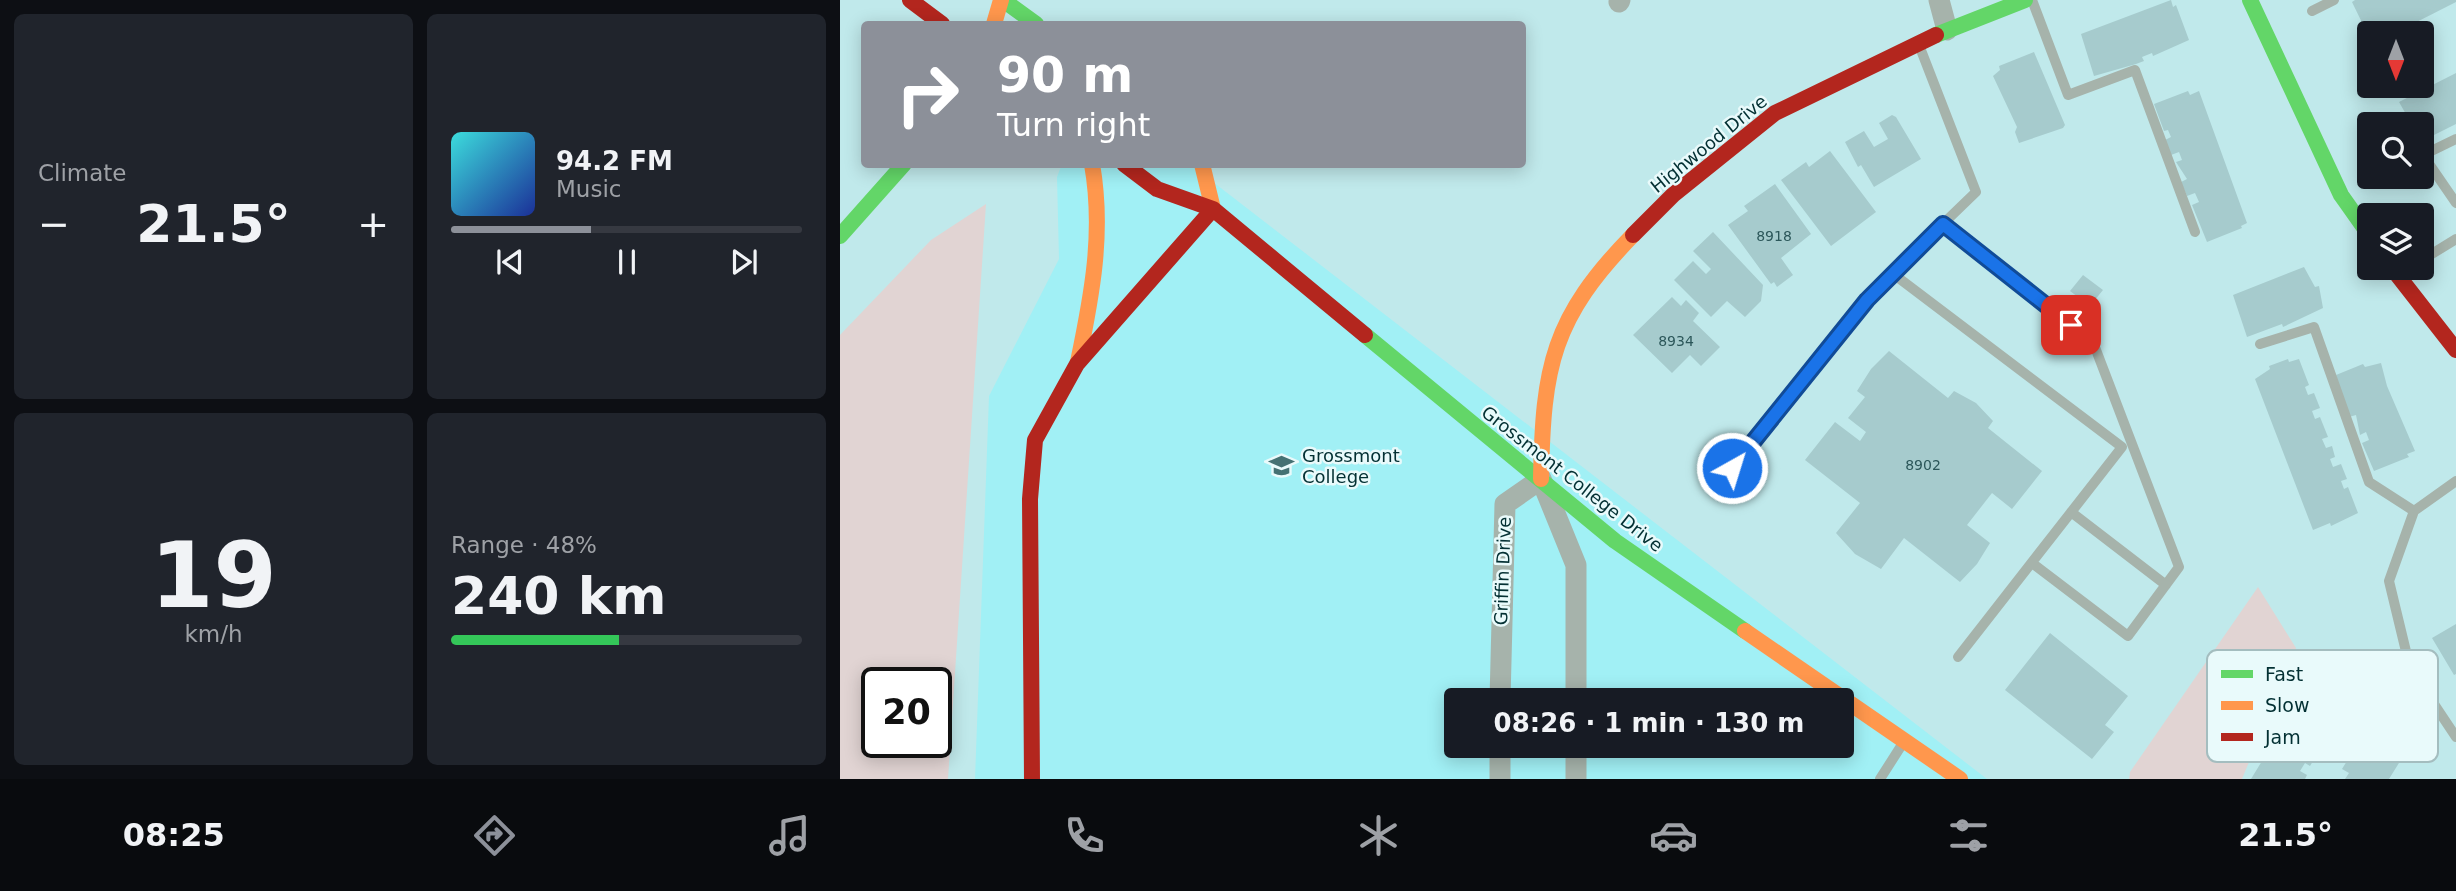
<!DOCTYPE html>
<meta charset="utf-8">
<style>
:root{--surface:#171b24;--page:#20242c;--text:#f1f3f6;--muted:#9ea1a6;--line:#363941;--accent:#8c9099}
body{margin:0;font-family:"DejaVu Sans",sans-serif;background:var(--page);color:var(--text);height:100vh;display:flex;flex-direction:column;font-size:26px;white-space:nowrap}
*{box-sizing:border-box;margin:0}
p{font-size:23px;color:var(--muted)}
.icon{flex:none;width:38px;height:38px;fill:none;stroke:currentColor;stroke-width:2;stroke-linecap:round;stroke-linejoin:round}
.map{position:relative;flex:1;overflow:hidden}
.details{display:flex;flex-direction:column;gap:14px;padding:14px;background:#0d0f14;width:840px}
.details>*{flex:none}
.hud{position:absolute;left:21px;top:21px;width:665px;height:147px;border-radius:7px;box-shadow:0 4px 18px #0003;background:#8c9099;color:#fff;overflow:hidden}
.needle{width:46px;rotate:180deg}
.buttons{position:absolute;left:1517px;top:21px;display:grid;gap:14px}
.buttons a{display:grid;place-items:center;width:77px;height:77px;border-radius:7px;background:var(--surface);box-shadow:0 4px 18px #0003;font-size:35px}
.speed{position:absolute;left:21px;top:667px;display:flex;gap:14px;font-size:35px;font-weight:700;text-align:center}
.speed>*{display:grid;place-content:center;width:91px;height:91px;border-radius:50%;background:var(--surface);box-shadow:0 4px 18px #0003;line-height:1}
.speed .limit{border:4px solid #111;border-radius:10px;background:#fff;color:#111}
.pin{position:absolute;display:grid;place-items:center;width:60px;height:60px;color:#fff;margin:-30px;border-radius:14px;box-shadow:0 4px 10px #0006}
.me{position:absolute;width:77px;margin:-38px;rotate:39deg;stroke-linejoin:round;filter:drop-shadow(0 0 5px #0008)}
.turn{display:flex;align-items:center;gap:24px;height:147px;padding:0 21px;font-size:32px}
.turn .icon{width:91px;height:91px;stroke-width:2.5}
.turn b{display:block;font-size:49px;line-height:60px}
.big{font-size:52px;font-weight:800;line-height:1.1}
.details .widget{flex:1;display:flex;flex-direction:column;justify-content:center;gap:10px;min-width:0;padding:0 24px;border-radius:10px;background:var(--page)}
.details .dial{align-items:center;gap:0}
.dial b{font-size:91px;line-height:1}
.song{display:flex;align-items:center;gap:21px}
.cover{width:84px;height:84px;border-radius:10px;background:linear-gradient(135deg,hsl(180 70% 55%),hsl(230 70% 35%))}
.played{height:7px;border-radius:4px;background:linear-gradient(90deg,var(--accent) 40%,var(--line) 40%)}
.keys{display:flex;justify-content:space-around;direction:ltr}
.heat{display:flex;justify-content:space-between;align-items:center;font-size:38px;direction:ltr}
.charge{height:10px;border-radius:5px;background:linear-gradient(90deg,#34c759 48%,var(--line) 0)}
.details .tiles{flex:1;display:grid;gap:14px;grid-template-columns:repeat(2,1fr)}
.trip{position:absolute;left:604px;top:688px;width:410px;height:70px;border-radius:7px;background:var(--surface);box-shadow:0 4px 18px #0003;font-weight:800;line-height:70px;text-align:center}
.tab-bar{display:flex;height:112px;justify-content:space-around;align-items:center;background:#090b0e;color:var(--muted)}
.tab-bar .icon{width:49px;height:49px}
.tab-bar .selected{color:var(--accent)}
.tab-bar b{font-size:32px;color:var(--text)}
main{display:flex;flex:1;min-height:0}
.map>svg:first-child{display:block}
</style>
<main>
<section class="details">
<div class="tiles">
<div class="widget"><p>Climate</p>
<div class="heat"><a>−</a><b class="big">21.5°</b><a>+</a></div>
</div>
<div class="widget">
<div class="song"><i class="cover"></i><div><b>94.2 FM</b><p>Music</p></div></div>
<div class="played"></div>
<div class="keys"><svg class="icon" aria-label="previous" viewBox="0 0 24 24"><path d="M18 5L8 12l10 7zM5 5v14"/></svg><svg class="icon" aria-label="pause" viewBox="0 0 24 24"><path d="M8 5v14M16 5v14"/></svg><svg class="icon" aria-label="next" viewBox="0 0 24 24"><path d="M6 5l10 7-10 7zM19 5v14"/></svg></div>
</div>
<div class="widget dial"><b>19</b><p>km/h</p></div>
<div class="widget"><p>Range · 48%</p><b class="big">240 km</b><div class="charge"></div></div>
</div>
</section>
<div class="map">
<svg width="1616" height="779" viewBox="0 0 1616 779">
<rect width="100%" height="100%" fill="#c0e9eb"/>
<path fill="#a1f0f5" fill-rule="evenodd" d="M 222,164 L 351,165 L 1147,779 L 135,779 L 149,396 L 219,259 L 217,177 ZM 616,700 L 1001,700 L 1001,746 L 616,746 Z"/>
<path fill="#e1d4d3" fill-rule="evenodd" d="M 146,204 L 108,779 L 0,779 L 0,335 L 91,240 ZM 37,682 L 96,682 L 96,742 L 37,742 Z
M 1418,587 L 1456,648 L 1402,779 L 1289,779 L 1290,772 Z"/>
<path fill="#a6cbcd" d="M 1331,0 L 1333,7 L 1336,5 L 1349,40 L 1313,56 L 1312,53 L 1302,57 L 1304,61 L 1296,64 L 1254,76 L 1241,34 Z
M 1515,0 L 1616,0 L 1616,2 L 1555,33 L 1530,33 L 1530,39 L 1512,2 Z
M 1194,52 L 1225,125 L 1223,128 L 1179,143 L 1175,132 L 1177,127 L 1153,76 L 1160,70 L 1159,66 Z
M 1616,73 L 1616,124 L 1582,141 L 1582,124 L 1567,124 L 1564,118 L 1567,116 L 1559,102 Z
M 1348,91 L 1350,95 L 1359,91 L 1407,223 L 1401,226 L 1402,228 L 1367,242 L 1352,205 L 1359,202 L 1355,193 L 1347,196 L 1341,182 L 1347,179 L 1336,162 L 1342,160 L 1339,152 L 1331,155 L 1325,140 L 1331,137 L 1328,130 L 1324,131 L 1314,104 Z
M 1052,115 L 1056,117 L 1081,159 L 1034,187 L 1021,165 L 1018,167 L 1005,142 L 1024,131 L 1034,147 L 1048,139 L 1039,123 Z
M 990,151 L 1036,212 L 991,246 L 941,180 L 966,162 L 969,167 Z
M 935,184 L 971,234 L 941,258 L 953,275 L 937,287 L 934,282 L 931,284 L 888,225 L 908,211 L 904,206 Z
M 873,232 L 923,285 L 921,301 L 905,317 L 887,301 L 871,317 L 834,280 L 853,261 L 866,274 L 871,269 L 853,251 Z
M 1464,267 L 1475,287 L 1479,286 L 1483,308 L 1443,327 L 1442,324 L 1407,337 L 1393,295 Z
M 1243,275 L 1263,290 L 1250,306 L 1230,291 Z
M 832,297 L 841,306 L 846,300 L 859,313 L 853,321 L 880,347 L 861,366 L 850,355 L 832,373 L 793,335 Z
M 1049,351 L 1108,398 L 1114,391 L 1136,403 L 1153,421 L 1148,428 L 1202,471 L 1172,509 L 1152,493 L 1127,525 L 1150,543 L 1137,564 L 1120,582 L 1064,538 L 1041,569 L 1015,554 L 996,533 L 1020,503 L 965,460 L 995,422 L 1020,441 L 1026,432 L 1008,418 L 1025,397 L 1017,391 L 1031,369 Z
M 1448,359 L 1449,362 L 1459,359 L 1469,385 L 1465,387 L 1468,395 L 1474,393 L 1480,408 L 1472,411 L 1475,419 L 1480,417 L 1488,437 L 1482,439 L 1486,448 L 1492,446 L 1495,457 L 1490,459 L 1493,467 L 1501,464 L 1507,479 L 1501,481 L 1504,489 L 1508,487 L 1518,513 L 1491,526 L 1490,523 L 1473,530 L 1415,379 L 1430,369 L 1429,366 Z
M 1541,363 L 1547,386 L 1575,451 L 1567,454 L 1569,457 L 1534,471 L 1522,443 L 1529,440 L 1526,432 L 1520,435 L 1516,415 L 1509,417 L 1496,375 L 1523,364 L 1525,367 Z
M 1616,624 L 1616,674 L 1614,675 L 1592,638 Z
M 1210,633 L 1288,696 L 1265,725 L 1274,732 L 1252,759 L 1165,690 Z
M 1485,658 L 1496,664 L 1498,660 L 1525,680 L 1512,702 L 1507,699 L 1503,706 L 1508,709 L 1500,722 L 1492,718 L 1487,726 L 1492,729 L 1481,747 L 1476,744 L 1471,753 L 1476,756 L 1470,766 L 1465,763 L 1460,771 L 1467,775 L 1465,779 L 1411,779 Z
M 1532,725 L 1567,750 L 1549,779 L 1505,779 L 1509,773 L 1502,769 L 1510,756 L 1515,759 L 1520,752 L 1515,749 Z"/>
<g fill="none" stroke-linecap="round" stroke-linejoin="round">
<path stroke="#a6b3ab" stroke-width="10" d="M 1192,0 L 1228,95 L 1295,70 L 1355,232
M 1472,11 L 1494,0
M 1079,45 L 1136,192 L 1052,273 L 1282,447 L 1118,657
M 1616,139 L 1583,155 L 1616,203
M 1103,224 L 1253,342 L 1339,567 L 1288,636 L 1192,563
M 1582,260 L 1616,239
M 1420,344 L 1474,327 L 1529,482 L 1574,511
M 892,468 L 1052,273
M 1616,481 L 1574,511 L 1549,581 L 1570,668 L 1616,737
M 1231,512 L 1326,585
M 1040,779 L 1063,743"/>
<path stroke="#a6b3ab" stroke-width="21" d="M 1099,0 L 1107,30
M 779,2 L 780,0
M 660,700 L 665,504 L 701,479 L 736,565 L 736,700
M 660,746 L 660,779
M 736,746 L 736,779"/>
<path stroke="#63d668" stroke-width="16" d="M 163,0 L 196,24
M 1410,0 L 1501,195 L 1530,236
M 1096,35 L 1185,0
M 0,236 L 64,164
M 525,335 L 775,541 L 905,631"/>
<path stroke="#ff974d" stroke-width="16" d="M 154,24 L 161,0
M 362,164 L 373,209
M 238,362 C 252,295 264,232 252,164
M 701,479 C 703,366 712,318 793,235
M 905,631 L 1120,779"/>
<path stroke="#b3261e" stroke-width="16" d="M 70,0 L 102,24
M 284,164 L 317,189 L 373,209 L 525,335
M 793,235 L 833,195 L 935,113 L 1096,35
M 1552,268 L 1616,350
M 192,779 L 190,499 L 195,440 L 237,364 L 373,209"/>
</g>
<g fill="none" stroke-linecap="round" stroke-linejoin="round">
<defs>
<path id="route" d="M 892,468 L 1027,300 L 1103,224 L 1231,325"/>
</defs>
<use href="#route" stroke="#114b97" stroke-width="18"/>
<use href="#route" stroke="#1a73e8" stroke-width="12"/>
</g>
<defs>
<symbol id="university-bare" viewBox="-9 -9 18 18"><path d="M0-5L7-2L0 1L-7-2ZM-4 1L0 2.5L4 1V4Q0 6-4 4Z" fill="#457173" stroke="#e9fafb" stroke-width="2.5" paint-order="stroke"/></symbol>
</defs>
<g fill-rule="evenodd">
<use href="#university-bare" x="424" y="448" width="35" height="35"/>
</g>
<g text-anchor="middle" stroke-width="5" stroke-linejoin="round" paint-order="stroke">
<g font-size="14" fill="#2c575a">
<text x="934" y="241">8918</text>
<text x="836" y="346">8934</text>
<text x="1083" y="470">8902</text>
</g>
<g font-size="18" fill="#033033" stroke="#e9fafb">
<text transform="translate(869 144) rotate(-39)" y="6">Highwood Drive</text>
<text transform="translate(732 479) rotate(38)" y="6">Grossmont College Drive</text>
<text transform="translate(663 571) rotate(-88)" y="6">Griffin Drive</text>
</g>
<g font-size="18" fill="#033033" stroke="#e9fafb" text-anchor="start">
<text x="462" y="462">Grossmont<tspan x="462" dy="21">College</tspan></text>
</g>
</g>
<rect x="1367" y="650" width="231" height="112" rx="10" fill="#e9fafb" stroke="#a4bdbf" stroke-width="2"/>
<rect x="1381" y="670" width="32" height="8" fill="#63d668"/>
<rect x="1381" y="701" width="32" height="9" fill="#ff974d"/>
<rect x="1381" y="733" width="32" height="8" fill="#b3261e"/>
<g font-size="19" fill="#033033">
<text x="1425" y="681">Fast</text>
<text x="1425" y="712">Slow</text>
<text x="1425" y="744">Jam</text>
</g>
</svg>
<div class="buttons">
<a><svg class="needle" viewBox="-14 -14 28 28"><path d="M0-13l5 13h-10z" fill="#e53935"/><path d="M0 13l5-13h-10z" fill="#9ea1a6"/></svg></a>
<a><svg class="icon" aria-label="search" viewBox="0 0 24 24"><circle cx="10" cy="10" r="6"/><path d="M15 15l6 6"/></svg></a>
<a><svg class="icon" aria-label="layers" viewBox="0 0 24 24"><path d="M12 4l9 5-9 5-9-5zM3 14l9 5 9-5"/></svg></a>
</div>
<div class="speed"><div class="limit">20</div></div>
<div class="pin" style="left:1231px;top:325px;background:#d93025"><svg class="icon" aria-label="arrive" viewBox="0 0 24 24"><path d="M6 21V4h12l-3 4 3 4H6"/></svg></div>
<svg class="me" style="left:892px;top:468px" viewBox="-20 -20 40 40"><circle r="17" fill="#1a73e8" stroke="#fff" stroke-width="3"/><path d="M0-11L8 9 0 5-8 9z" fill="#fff"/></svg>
<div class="trip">08:26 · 1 min · 130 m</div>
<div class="hud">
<div class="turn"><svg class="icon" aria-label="right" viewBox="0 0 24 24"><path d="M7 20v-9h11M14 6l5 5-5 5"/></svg><div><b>90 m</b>Turn right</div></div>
</div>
</div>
</main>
<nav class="tab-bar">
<b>08:25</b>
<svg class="icon selected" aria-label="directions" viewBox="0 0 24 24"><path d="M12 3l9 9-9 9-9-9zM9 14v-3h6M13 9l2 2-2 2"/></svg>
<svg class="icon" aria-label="music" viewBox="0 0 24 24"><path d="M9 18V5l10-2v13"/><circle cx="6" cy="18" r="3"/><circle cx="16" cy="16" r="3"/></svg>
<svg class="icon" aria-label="phone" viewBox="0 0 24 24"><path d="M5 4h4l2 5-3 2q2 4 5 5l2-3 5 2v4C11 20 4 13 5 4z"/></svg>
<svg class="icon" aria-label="climate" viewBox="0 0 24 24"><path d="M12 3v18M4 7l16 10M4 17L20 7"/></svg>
<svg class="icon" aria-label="car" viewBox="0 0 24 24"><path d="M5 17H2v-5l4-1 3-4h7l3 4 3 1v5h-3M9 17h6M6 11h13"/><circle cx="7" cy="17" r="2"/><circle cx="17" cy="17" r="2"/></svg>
<svg class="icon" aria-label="filters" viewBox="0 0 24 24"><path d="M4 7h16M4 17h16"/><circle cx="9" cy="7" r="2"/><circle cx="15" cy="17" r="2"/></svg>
<b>21.5°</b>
</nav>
